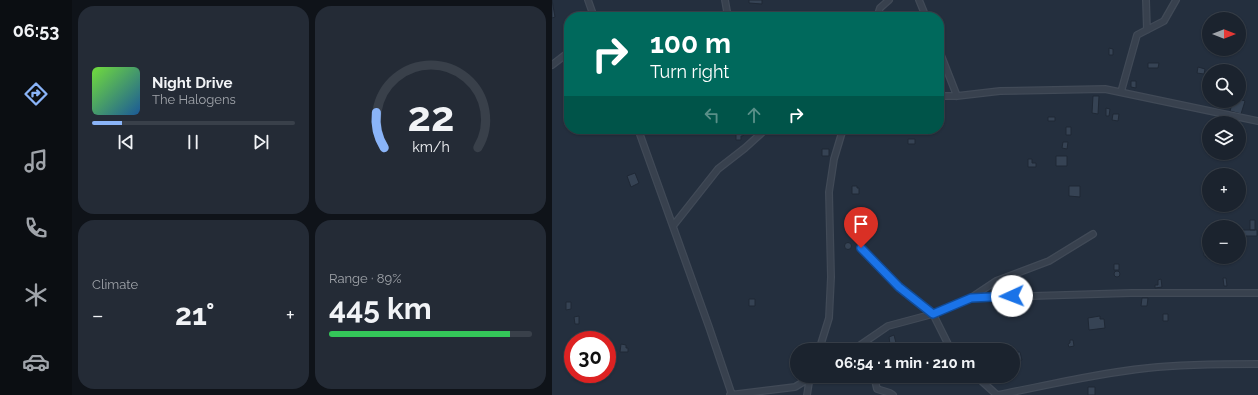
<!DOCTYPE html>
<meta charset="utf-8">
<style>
:root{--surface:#1b232e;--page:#242b36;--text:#f1f3f6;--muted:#a0a4aa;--line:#39404a;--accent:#8ab4f8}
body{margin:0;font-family:Raleway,sans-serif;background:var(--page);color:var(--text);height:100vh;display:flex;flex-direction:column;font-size:15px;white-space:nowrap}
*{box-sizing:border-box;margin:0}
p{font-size:13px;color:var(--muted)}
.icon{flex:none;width:22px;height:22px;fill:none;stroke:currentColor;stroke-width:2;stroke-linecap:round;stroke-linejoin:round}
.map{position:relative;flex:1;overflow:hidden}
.panel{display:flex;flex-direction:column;gap:6px;padding:6px;background:#0f1319;width:480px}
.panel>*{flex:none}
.guide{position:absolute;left:12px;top:12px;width:380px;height:122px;border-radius:16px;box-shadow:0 1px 3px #0004,0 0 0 1px var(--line);background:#00695c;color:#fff;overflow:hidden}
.needle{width:26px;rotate:90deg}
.tools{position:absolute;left:650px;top:12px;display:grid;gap:8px}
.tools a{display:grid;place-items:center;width:44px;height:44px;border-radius:50%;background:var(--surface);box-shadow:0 1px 3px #0004,0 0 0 1px var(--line);font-size:20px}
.speed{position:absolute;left:12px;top:331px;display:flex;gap:8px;font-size:20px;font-weight:700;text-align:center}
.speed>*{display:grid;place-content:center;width:52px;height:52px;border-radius:50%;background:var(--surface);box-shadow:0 1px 3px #0004,0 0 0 1px var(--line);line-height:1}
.speed .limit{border:6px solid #d22;background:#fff;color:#111}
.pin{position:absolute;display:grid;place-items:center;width:34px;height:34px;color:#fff;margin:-41px -17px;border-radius:50% 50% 50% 0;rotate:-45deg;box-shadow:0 0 4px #0007}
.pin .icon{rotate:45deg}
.me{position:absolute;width:44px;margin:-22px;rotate:268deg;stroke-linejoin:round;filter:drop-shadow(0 0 3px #0008)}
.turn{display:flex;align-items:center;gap:14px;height:84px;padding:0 20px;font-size:18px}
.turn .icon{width:52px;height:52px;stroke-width:2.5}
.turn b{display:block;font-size:28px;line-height:34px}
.lanes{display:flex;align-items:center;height:38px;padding:0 20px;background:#0003;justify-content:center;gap:20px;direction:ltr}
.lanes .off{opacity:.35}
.big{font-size:30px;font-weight:700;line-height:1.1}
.panel .card{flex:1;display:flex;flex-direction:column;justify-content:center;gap:6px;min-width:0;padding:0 14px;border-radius:16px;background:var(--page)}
.panel .dial{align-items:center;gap:0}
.dial svg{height:104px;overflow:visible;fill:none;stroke:var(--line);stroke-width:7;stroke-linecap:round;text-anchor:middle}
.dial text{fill:var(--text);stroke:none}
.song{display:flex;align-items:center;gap:12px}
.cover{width:48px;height:48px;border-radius:6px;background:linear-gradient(135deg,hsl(100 70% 55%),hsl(210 70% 35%))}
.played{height:4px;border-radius:2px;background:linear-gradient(90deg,var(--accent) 15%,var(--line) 15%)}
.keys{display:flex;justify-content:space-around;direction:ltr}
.heat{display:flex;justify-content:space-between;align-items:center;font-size:22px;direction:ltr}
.charge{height:6px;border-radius:3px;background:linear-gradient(90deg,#34c759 89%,var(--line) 0)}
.panel .tiles{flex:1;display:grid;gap:6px;grid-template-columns:repeat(2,1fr)}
.trip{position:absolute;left:238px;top:343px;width:230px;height:40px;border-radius:20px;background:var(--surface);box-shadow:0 1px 3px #0004,0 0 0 1px var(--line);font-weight:700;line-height:40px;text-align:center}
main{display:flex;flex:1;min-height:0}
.menu{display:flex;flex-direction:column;width:72px;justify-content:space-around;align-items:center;background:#0b0e12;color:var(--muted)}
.menu .icon{width:28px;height:28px}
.menu .active{color:var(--accent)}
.menu b{font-size:18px;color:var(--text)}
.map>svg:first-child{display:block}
</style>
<main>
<nav class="menu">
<b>06:53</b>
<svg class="icon active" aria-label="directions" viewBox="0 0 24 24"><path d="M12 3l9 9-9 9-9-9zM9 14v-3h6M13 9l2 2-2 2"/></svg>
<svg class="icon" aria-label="music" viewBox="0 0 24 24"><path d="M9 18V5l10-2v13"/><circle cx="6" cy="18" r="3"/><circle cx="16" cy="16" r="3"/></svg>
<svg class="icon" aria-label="phone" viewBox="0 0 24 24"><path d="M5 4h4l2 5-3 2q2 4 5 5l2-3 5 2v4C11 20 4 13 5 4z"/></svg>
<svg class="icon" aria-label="climate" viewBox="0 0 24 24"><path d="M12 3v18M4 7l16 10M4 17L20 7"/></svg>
<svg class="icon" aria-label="car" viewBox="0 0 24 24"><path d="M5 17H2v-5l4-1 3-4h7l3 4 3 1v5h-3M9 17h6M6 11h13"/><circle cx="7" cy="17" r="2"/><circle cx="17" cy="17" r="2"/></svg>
</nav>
<section class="panel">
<div class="tiles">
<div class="card">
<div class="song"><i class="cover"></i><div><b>Night Drive</b><p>The Halogens</p></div></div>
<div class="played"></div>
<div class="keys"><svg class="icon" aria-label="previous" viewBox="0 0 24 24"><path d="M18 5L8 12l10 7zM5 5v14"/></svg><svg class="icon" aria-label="pause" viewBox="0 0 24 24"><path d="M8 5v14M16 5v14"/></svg><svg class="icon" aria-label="next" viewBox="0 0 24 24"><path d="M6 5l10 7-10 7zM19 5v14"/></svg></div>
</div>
<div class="card dial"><svg viewBox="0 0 100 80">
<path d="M14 69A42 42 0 1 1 86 69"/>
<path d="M14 69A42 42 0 0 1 8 42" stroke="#8ab4f8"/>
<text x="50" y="56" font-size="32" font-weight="700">22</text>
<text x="50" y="72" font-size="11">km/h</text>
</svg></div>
<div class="card"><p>Climate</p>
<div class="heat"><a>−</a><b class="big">21°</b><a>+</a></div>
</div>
<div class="card"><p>Range · 89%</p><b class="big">445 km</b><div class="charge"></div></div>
</div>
</section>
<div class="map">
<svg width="706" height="395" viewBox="0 0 706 395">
<rect width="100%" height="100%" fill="#242f3e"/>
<path fill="#364354" stroke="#1f2835" d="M 0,0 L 3,17 L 0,18 Z
M 197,0 L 210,0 L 210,4 L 197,3 Z
M 557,48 L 561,49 L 561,55 L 557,55 Z
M 596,63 L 607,63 L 606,68 L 596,68 Z
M 646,67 L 653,69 L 652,74 L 645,73 Z
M 579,81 L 584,81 L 584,88 L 579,87 Z
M 541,96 L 547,96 L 546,114 L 540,113 Z
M 687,99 L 693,101 L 689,114 L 678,111 L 681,101 L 687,101 Z
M 554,108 L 558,109 L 557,116 L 554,116 Z
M 561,114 L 567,114 L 566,121 L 560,120 Z
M 496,117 L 503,117 L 503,121 L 496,121 Z
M 514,127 L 519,127 L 519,135 L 514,135 Z
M 184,133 L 191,133 L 191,136 L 189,136 L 189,140 L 184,140 Z
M 356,139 L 363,139 L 363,144 L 356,144 Z
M 511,142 L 516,142 L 515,149 L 510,148 Z
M 270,149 L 277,149 L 277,156 L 270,156 Z
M 504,156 L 515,156 L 515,166 L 504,166 Z
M 476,159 L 480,159 L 480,163 L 484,163 L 484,167 L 476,167 Z
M 83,173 L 87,183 L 79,187 L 75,176 Z
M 300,186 L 305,186 L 305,188 L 307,188 L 307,194 L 300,194 Z
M 517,186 L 528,186 L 528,197 L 517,196 Z
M308.5 215a3.5 3.5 0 1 1 7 0a3.5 3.5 0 1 1-7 0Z
M 698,220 L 703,220 L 703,230 L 698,230 Z
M 687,230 L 705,230 L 705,236 L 687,236 Z
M292.5 246a3.5 3.5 0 1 1 7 0a3.5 3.5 0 1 1-7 0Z
M 654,244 L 657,244 L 657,257 L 661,257 L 654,258 L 654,256 L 652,256 L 652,250 L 654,250 Z
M 666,257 L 675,257 L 675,260 L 666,260 Z
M 562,264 L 567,264 L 567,270 L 562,270 Z
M562 274a3 3 0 1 1 6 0a3 3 0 1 1-6 0Z
M 671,278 L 674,278 L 675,286 L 672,286 Z
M 609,279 L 610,287 L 603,288 L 603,285 L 606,285 L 606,280 Z
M 464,298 L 475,298 L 475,303 L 469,303 L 469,308 L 467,308 L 467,310 L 464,310 Z
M 590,298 L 596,298 L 595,306 L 589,306 Z
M 197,299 L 203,299 L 203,306 L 197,306 Z
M 14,302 L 19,302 L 19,309 L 14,310 Z
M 611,314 L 616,314 L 616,321 L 611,321 Z
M 27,316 L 27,324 L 23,324 L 22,317 Z
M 548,316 L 548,319 L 552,319 L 553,328 L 537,330 L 536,318 Z
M 342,335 L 344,343 L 338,344 L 337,337 Z
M 518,340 L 521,340 L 522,346 L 517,347 L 516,344 L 518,343 Z
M 69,344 L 74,345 L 74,348 L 76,348 L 76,352 L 68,352 Z
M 464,352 L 468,352 L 470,360 L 464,361 L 462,353 Z
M 536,387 L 543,387 L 543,395 L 536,395 Z"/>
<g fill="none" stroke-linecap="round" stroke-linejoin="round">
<defs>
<path id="minor" d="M 36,0 L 42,17
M 173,0 L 176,17
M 367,0 L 374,17
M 594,0 L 595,30
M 325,17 L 328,8 L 337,0
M 387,50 L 405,96
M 0,65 L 17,52
M 569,92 L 585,35 L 612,21 L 624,0
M 387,96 L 405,96 L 448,91 L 553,89 L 706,121
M 86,129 L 157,327 L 180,395
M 121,226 L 166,169 L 193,148 L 214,129
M 309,248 L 347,287 L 381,314 L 399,350
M 420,297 L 444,281 L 497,261 L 541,234
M 313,342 L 316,350
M 267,350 L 277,318 L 279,277 L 277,192 L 282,159 L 291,129
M 301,350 L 336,326 L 381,314 L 419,298 L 579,293 L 706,293
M 322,376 L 325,389 L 338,393 L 341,395
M 424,376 L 445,395
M 178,395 L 243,387 L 261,376
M 255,395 L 258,376
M 446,395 C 495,385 547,373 596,368 C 633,364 670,364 706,364"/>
</defs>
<use href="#minor" stroke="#414a57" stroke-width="8"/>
<use href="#minor" stroke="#38414e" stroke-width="5.5"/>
</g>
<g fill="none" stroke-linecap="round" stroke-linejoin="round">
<defs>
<path id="route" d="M 309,248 L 347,287 L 381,314 L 419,298 L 460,296"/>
</defs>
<use href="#route" stroke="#114b97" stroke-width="10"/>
<use href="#route" stroke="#1a73e8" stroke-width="7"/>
</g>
</svg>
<div class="tools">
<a><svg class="needle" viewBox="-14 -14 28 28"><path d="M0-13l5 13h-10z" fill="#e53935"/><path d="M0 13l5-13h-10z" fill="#a0a4aa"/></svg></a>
<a><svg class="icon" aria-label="search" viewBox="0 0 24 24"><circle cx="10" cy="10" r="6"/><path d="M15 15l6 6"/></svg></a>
<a><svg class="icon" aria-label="layers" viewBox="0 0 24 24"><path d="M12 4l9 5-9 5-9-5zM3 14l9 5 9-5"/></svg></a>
<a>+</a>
<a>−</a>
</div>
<div class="speed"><div class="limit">30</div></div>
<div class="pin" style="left:309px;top:248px;background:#d93025"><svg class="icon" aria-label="arrive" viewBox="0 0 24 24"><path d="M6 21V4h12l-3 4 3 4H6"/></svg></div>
<svg class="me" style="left:460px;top:296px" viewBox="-20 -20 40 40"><circle r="19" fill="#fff"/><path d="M0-13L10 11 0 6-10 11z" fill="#1a73e8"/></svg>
<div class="trip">06:54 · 1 min · 210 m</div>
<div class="guide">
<div class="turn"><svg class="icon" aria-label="right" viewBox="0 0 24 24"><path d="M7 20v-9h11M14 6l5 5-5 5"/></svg><div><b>100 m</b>Turn right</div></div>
<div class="lanes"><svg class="icon off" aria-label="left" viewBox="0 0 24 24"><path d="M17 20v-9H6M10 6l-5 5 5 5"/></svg><svg class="icon off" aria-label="ahead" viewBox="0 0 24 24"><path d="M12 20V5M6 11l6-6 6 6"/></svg><svg class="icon" aria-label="right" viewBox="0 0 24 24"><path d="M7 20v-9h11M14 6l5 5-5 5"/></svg></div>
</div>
</div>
</main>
